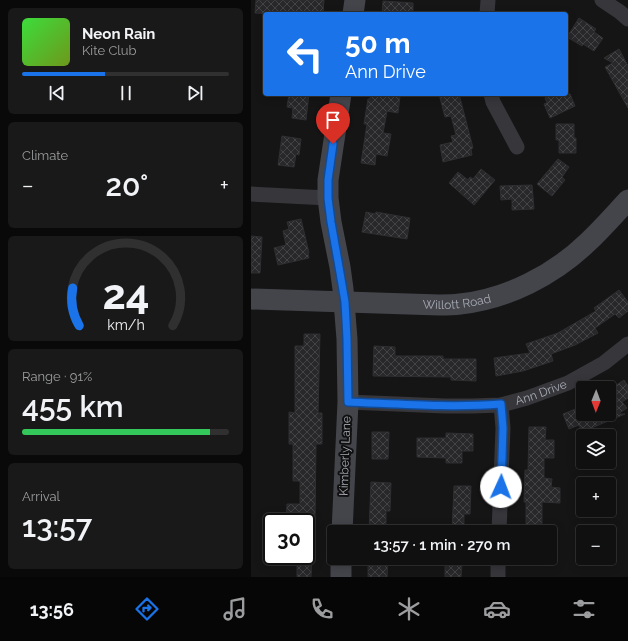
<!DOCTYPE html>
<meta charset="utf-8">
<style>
:root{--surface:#101010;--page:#191919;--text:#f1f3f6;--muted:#9c9d9f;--line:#303030;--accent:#1a73e8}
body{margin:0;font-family:Raleway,sans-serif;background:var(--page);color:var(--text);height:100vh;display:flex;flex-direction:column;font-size:15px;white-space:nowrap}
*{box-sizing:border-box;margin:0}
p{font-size:13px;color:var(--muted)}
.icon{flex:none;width:22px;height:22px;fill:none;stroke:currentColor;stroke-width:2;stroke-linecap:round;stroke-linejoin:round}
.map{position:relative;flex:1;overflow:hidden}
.panel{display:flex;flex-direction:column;gap:8px;padding:8px;background:#090909;width:251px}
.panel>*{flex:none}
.guide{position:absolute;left:12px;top:12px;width:305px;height:84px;border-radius:4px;box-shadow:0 2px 10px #0003,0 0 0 1px var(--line);background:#1a73e8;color:#fff;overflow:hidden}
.needle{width:26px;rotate:181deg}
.tools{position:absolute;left:325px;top:381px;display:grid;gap:8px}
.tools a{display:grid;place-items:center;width:40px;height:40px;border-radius:4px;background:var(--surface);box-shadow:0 2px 10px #0003,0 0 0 1px var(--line);font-size:20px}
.speed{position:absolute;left:12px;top:513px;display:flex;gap:8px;font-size:20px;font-weight:700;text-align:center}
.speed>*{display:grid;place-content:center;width:52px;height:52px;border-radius:50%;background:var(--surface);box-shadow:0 2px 10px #0003,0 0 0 1px var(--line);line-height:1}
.speed .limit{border:2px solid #111;border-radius:6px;background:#fff;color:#111}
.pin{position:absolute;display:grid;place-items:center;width:34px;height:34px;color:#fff;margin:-41px -17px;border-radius:50% 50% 50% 0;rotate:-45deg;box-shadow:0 0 4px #0007}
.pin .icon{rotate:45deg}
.me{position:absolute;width:44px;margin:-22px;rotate:2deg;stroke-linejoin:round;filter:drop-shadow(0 0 3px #0008)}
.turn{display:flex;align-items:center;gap:14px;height:84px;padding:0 16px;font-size:18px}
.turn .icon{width:52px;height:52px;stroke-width:2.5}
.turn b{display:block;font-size:28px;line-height:34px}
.big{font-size:30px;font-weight:600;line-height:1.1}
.panel .tile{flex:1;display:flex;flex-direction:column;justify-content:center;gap:6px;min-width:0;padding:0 14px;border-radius:6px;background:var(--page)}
.panel .dial{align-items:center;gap:0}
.dial svg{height:104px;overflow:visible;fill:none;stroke:var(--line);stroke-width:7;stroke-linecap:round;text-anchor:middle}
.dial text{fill:var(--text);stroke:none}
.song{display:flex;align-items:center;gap:12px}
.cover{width:48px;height:48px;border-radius:6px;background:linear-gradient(135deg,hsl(120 70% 55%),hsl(80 70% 35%))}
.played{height:4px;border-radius:2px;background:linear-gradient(90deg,var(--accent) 40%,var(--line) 40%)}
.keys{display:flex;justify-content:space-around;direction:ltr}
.heat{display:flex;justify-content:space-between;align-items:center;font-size:22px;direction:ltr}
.charge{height:6px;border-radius:3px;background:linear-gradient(90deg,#34c759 91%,var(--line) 0)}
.trip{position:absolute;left:76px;top:525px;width:230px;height:40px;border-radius:4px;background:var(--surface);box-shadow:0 2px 10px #0003,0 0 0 1px var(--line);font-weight:600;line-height:40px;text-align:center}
.tab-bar{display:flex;height:64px;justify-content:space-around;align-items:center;background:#060606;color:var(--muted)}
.tab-bar .icon{width:28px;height:28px}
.tab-bar .current{color:var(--accent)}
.tab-bar b{font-size:18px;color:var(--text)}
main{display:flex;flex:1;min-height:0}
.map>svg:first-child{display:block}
</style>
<main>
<section class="panel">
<div class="tile">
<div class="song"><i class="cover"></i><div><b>Neon Rain</b><p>Kite Club</p></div></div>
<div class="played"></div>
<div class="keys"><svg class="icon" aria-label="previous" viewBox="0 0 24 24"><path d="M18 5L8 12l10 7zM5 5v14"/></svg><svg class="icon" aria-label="pause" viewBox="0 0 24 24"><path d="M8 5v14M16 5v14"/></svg><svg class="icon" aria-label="next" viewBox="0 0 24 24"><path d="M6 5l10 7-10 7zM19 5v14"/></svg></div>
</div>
<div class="tile"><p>Climate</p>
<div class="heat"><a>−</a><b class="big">20°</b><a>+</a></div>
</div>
<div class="tile dial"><svg viewBox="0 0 100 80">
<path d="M14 69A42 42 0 1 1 86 69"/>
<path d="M14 69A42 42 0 0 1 9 40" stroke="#1a73e8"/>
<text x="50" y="56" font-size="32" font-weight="700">24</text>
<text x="50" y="72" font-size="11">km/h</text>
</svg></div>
<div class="tile"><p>Range · 91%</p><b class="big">455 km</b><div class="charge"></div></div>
<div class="tile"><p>Arrival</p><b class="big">13:57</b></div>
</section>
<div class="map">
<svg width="377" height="577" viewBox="0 0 377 577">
<defs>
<pattern id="building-cross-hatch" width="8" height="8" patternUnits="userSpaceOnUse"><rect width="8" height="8" fill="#28282a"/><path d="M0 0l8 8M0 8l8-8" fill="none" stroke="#444447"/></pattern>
</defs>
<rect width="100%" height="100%" fill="#151516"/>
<path fill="url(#building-cross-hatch)" stroke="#2f2f32" d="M 5,0 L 73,0 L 72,14 L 26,14 L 4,13 Z
M 132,1 L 162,3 L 162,14 L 131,14 Z
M 328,18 L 345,29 L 343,32 L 352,38 L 343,51 L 332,44 L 331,46 L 316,37 Z
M 368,49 L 377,66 L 377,108 L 354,67 L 362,63 L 353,58 Z
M 38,94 L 58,94 L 55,120 L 41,118 L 42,108 L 36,107 Z
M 120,94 L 134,94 L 149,96 L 147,113 L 136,111 L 132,133 L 140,134 L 136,156 L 125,154 L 124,165 L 110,163 L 116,124 L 113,124 L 117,99 L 119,99 Z
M 188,94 L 208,94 L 222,148 L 220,149 L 221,155 L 192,162 L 189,145 L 202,142 L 200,136 L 205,135 L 200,116 L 194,117 Z
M 294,94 L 319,94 L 324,106 L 299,118 L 293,104 L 296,103 L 294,98 L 296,97 Z
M 305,124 L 323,124 L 323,138 L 325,138 L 325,153 L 308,153 L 308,140 L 305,140 Z
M 31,136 L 50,139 L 48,155 L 45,154 L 43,167 L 27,165 Z
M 307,159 L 318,167 L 311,177 L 314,180 L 301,196 L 286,184 Z
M 230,169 L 244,180 L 223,205 L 198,183 L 207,172 L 217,180 L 219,177 L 222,179 Z
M 281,185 L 283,209 L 261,210 L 261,199 L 250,200 L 249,186 Z
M 115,212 L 124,214 L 125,212 L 159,218 L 156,239 L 111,232 Z
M 50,219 L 58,253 L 57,253 L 58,258 L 27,265 L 23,248 L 35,245 L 32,231 L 38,229 L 36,222 Z
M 0,236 L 11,237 L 9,273 L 0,273 Z
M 368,290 L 377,302 L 377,311 L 368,318 L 364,314 L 344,328 L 347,333 L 324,345 L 300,354 L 302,361 L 272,371 L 245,376 L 243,358 L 279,353 L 275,344 L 307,333 L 345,311 L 343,308 Z
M 53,334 L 69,334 L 67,413 L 71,413 L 71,444 L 65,444 L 64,521 L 35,520 L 36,504 L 49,504 L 49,481 L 42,481 L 42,444 L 38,444 L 38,412 L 44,413 L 44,346 L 53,346 Z
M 123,346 L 144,347 L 144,356 L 192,356 L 192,359 L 225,359 L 225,381 L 200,380 L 200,377 L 122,376 Z
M 373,380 L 377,386 L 377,398 L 371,402 L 376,408 L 367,414 L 374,414 L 331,432 L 328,425 L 318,429 L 312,414 L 332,406 L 332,414 L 358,414 L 358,390 Z
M 278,427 L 295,427 L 294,440 L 303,440 L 303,458 L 293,458 L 293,478 L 301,479 L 300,487 L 309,488 L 309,503 L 291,502 L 291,532 L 275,532 L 275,502 L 273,502 L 274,470 L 277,470 Z
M 121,432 L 138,432 L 137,459 L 121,459 Z
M 195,433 L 222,434 L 222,451 L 211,451 L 211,463 L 195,463 L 195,458 L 166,457 L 166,438 L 195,438 Z
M 120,482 L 140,483 L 139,511 L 135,511 L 135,532 L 118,532 Z
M 203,486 L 220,486 L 219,514 L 213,514 L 213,532 L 201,532 Z
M 46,556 L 61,556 L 60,577 L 46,577 Z
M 117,559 L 137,560 L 136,577 L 117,577 Z
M 194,565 L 211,565 L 210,577 L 194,577 Z"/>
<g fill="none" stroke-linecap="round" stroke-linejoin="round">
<g stroke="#36363b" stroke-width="15">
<path d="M 351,0 L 369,12 L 377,19"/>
<path d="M 236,14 L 237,0"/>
<path d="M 240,94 L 242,102 L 266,147"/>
<path d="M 0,194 L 77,198"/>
<path id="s1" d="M 97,402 L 194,406 L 221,406 L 250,405 L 276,398 L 317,383 L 353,363 L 377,344"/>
<path d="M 248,532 L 252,428 L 250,405"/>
<path d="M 247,577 L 247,558"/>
</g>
<g stroke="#44454b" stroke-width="21">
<path d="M 102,14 L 104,0"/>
<path d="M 90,94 L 77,180 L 77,198 L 80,222 L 89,267 L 92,289 L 96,339 L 97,402 L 91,532"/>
<path id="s2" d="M 0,299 L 188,305 C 195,305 202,305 209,304 C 256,299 303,275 337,242 C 351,229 364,214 377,200"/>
<path d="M 90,577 L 90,558"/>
</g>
</g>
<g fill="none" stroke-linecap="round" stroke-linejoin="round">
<defs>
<path id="route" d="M 82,144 L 77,180 L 77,198 L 80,222 L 88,267 L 94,302 L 96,339 L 97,402 C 148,404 199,408 250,404 L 252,428 L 250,487"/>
</defs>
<use href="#route" stroke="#114b97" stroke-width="10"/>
<use href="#route" stroke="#1a73e8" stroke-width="7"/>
</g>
<g text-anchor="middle" stroke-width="4" stroke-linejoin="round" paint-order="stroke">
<g font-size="12" fill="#a8abb5" stroke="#101011">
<text dy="4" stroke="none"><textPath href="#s2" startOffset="206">Willott Road</textPath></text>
<text dy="4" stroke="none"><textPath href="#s1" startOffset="195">Ann Drive</textPath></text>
<text transform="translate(94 456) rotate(-88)" y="4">Kimberly Lane</text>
</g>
</g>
</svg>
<div class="tools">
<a><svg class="needle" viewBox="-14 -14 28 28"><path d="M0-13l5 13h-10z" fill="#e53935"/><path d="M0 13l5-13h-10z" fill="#9c9d9f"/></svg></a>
<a><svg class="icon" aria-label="layers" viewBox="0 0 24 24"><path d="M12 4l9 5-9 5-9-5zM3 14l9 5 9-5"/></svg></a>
<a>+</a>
<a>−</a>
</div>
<div class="speed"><div class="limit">30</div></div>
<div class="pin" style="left:82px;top:144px;background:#d93025"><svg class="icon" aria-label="arrive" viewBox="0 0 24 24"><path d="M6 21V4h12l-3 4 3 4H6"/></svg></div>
<svg class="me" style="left:250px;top:487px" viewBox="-20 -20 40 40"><circle r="19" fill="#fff"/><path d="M0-13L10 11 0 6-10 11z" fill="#1a73e8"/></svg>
<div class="trip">13:57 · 1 min · 270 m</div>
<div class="guide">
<div class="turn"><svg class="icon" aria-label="left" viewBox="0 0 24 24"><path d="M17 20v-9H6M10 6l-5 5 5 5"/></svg><div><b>50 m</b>Ann Drive</div></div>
</div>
</div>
</main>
<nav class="tab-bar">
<b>13:56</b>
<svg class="icon current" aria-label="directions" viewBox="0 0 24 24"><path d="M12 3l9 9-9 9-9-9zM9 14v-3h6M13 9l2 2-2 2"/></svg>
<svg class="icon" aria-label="music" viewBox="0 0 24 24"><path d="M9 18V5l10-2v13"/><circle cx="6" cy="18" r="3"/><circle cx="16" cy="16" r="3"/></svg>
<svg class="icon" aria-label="phone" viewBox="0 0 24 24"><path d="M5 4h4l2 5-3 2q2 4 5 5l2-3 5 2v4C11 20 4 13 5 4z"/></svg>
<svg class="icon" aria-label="climate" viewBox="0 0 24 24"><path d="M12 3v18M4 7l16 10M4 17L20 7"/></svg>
<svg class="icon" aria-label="car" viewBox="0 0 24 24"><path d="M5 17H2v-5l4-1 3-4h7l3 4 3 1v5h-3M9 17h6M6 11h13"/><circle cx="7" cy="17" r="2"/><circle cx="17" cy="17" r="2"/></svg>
<svg class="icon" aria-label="filters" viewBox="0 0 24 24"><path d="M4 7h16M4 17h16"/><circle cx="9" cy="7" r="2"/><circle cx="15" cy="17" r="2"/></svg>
</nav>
